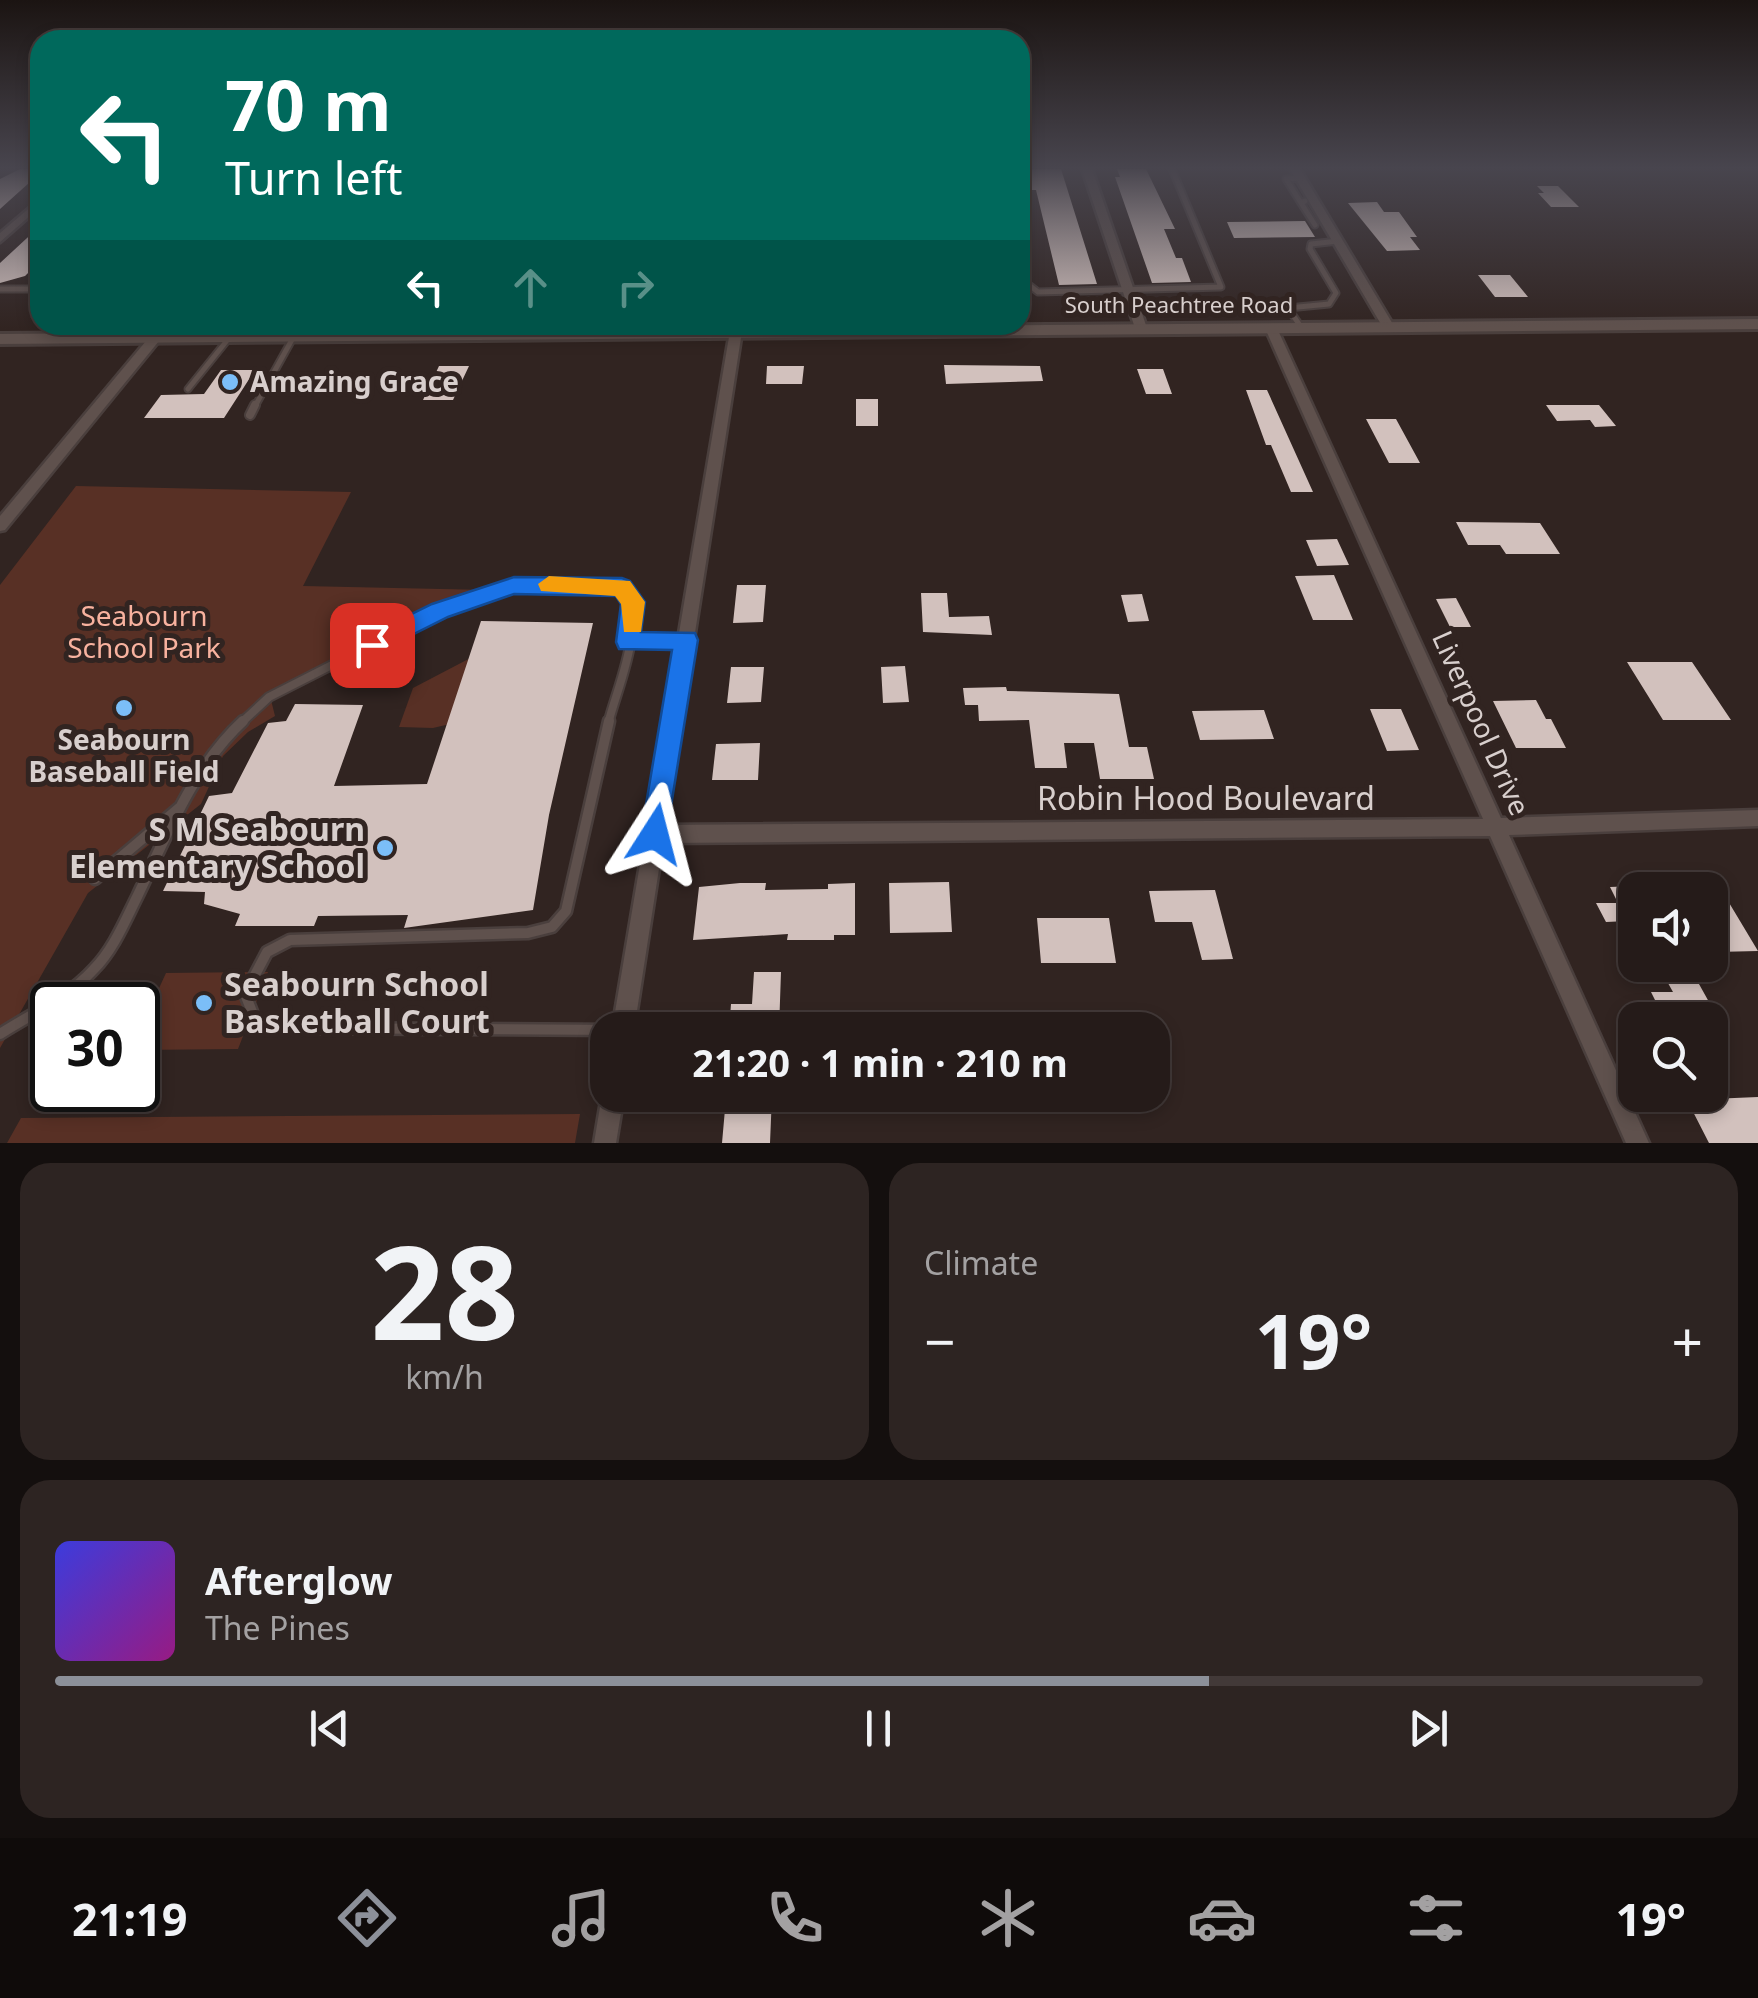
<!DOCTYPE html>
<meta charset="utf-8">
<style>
:root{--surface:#251b19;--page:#2d2422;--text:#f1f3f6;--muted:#a3a1a2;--line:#423938;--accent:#8c9099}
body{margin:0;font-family:"Noto Sans",sans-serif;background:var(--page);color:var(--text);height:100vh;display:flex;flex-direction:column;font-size:38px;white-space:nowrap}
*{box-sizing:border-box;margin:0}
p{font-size:32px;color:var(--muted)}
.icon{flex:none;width:55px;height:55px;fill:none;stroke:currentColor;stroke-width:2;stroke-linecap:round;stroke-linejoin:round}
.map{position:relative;height:1143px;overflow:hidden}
.drawer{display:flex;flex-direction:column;gap:20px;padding:20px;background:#140f0e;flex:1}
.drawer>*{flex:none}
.hud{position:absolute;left:30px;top:30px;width:1000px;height:305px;border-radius:30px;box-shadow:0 5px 15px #0003,0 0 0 2px var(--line);background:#00695c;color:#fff;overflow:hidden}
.controls{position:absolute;left:1618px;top:872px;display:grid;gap:20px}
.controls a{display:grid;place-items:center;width:110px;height:110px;border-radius:20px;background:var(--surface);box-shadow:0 5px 15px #0003,0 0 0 2px var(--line);font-size:50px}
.speed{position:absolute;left:30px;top:982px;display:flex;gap:20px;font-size:50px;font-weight:700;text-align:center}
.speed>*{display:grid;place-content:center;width:130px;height:130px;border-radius:50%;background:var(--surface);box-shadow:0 5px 15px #0003,0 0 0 2px var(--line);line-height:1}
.speed .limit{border:5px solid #111;border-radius:15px;background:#fff;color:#111}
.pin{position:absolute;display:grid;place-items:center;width:85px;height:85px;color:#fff;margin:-42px;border-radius:20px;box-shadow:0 5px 15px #0006}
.me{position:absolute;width:110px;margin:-55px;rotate:9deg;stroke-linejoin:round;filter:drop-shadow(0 0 8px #0008)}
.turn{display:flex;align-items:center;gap:35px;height:210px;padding:0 30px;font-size:45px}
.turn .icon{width:130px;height:130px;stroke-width:2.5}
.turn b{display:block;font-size:70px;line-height:85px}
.lanes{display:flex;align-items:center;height:95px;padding:0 30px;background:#0003;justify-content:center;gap:50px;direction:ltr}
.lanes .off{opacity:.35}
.big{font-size:75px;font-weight:700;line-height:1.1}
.drawer .widget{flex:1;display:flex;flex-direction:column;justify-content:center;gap:15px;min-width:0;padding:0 35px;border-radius:30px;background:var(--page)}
.drawer .dial{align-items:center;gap:0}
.dial b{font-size:130px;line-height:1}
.song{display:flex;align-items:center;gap:30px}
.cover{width:120px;height:120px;border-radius:15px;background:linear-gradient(135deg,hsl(240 70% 55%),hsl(310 70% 35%))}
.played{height:10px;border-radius:5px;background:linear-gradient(90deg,var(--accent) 70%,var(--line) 70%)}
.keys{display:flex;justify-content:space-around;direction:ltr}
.heat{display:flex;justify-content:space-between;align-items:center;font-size:55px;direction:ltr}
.drawer .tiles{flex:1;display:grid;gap:20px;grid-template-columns:1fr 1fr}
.widget:last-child{grid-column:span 2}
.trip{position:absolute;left:590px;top:1012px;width:580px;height:100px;border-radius:30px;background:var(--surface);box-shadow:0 5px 15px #0003,0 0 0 2px var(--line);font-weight:700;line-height:100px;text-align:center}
.tabs{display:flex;height:160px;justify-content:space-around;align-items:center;background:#0f0b0a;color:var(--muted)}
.tabs .icon{width:70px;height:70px}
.tabs .on{color:var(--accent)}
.tabs b{font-size:45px;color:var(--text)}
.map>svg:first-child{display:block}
</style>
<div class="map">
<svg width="1758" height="1143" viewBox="0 0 1758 1143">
<rect width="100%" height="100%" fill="#312421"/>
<path fill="#583025" d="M 76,486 L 351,492 L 303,586 L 487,590 L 271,700 L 275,716 L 248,732 L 223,756 L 201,804 L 88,893 L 0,1048 L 0,585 Z
M 501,642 L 454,723 L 433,728 L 399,727 L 413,688 Z
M 268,972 L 238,1049 L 138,1050 L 138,1034 L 166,973 Z
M 580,1114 L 575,1143 L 7,1143 L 21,1118 Z"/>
<path fill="#d2c1bd" d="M 20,169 L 40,169 L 40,173 L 0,209 L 0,179 Z
M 1023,169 L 1061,169 L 1097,284 L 1059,285 L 1036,190 L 1028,190 Z
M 1117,169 L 1146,169 L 1175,229 L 1164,229 L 1176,258 L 1182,258 L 1191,282 L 1152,283 L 1115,177 L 1120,177 Z
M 1537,186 L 1558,186 L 1579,207 L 1551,207 L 1538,193 L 1544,193 Z
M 1377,202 L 1384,212 L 1399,212 L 1417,237 L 1410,237 L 1420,250 L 1387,251 L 1348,203 Z
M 1305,221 L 1315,237 L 1234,238 L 1227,222 Z
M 40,226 L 40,261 L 25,276 L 0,283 L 0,263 Z
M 1478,275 L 1510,275 L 1528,297 L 1495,297 Z
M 944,365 L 1040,366 L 1043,381 L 946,384 Z
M 439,366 L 469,366 L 453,400 L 423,400 Z
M 767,366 L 804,366 L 802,384 L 766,384 Z
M 1137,369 L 1163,369 L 1172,394 L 1146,394 Z
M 221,370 L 255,370 L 224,418 L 144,418 L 161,395 L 204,394 Z
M 1246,390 L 1267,390 L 1313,492 L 1291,492 L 1271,445 L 1266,445 Z
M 856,399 L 878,399 L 878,426 L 856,426 Z
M 1546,405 L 1599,405 L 1616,426 L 1595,427 L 1590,420 L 1557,421 Z
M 1366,419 L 1396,419 L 1420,463 L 1389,463 Z
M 1456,522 L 1540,523 L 1560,554 L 1506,554 L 1500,545 L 1468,545 Z
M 1337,539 L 1349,565 L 1317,566 L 1306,540 Z
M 1334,575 L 1353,620 L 1313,620 L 1295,576 Z
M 737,585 L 766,585 L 763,622 L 733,623 Z
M 921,593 L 947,593 L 949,617 L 989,616 L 992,635 L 923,632 Z
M 1142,594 L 1149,621 L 1128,622 L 1121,595 Z
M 1456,598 L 1471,627 L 1450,627 L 1436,599 Z
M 481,621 L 593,623 L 549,815 L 533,910 L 404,928 L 408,915 L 318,916 L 314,926 L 235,926 L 240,914 L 204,904 L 205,892 L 163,891 L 209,796 L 232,793 L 268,723 L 286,721 L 295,704 L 363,705 L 334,786 L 427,784 Z
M 1627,662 L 1692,662 L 1731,720 L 1663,720 Z
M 905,666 L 909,702 L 883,703 L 881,667 Z
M 731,667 L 764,667 L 761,702 L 727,703 Z
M 1006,687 L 1007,691 L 1119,694 L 1129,747 L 1147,747 L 1154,779 L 1100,779 L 1094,743 L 1064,743 L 1067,768 L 1035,768 L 1029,720 L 979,721 L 978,705 L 965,705 L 963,688 Z
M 1536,700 L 1546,719 L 1551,719 L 1566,748 L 1516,748 L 1493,701 Z
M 1370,709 L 1401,709 L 1419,750 L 1387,751 Z
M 1264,710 L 1274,739 L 1200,740 L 1192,711 Z
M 760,743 L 758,780 L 712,780 L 716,744 Z
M 949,882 L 952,932 L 890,933 L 889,883 Z
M 740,883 L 766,883 L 765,890 L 828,889 L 828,884 L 855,883 L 855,935 L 834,935 L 834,940 L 787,940 L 788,934 L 693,940 L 699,887 Z
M 1635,886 L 1635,935 L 1628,921 L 1606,922 L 1596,903 L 1618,903 L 1610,887 Z
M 1215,890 L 1233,959 L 1202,960 L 1192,922 L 1155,922 L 1149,891 Z
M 1710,896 L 1725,896 L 1758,951 L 1716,952 L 1710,941 Z
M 1037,918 L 1109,918 L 1116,963 L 1041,963 Z
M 754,972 L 781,972 L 779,1030 L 729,1030 L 731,1004 L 752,1004 Z
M 1694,975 L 1719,1020 L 1665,1020 L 1651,992 L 1673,992 L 1664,976 Z
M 743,1095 L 772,1095 L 770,1143 L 722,1143 L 726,1098 Z
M 1758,1097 L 1758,1143 L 1709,1143 L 1687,1100 Z"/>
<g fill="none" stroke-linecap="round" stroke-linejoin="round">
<defs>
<path id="service-far2" d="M 1300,178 L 1286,179 L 1301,203
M 1305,201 L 1301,203 L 1315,225
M 1020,257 L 1025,282 L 1038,292 L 1221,287 L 1172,169
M 0,289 L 40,289
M 1301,327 L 1288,308 L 1329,304 L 1336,293 L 1310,249 L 1311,244 L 1338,241
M 188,389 L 229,338
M 254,408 L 294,336"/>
<path id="service-far1" d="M 250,415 L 255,405
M 628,642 L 683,640
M 240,724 L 269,697 L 440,610 L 514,586 L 622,587 C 648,622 618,684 608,724"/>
<path id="service" d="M 609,721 L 566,911 L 552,927 L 528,933 L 290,940 L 267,952 L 245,994 L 256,1022 L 277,1028 L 618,1030
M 95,879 L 179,808
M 0,1034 C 31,1014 69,997 94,969 C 113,950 125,921 137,897 C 166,837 193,767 243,721"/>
<path id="minor" d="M 1082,169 L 1092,169 L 1147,328 L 1145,330 L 1141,332 L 1135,328 Z
M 1290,169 L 1300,169 L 1394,326 L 1392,328 L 1384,328 L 1382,326 Z
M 40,199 L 40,207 L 0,242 L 0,233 Z
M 1271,324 L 1277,328 L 1501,818 L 1758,810 L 1758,826 L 1509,835 L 1649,1143 L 1626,1143 L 1490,836 L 663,843 L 634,1030 L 612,1030 L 731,325 L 743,325 L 665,825 L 1483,819 L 1265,328 Z
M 155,334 L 159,335 L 159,341 L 5,530 L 0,531 L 0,516 L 151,335 Z
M 608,1086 L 608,1095 L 624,1095 L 616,1143 L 594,1143 L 602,1095 Z"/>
<path id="secondary" d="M 1758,319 L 1758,329 L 0,344 L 0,334 Z"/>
</defs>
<use href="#service-far2" stroke="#4a3f3d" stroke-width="9"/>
<use href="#service-far1" stroke="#4a3f3d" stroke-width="12"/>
<use href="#service" stroke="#4a3f3d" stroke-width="15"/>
<use href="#minor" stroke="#4a3f3d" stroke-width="5"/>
<use href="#secondary" stroke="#4a3f3d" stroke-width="6"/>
<use href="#service-far2" stroke="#5f514d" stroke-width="5"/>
<use href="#service-far1" stroke="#5f514d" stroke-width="8"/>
<use href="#service" stroke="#5f514d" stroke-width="10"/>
<use href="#minor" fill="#5f514d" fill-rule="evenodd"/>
<use href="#secondary" fill="#5f514d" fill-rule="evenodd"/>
</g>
<linearGradient id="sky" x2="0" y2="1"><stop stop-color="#1b1412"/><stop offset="0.51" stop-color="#48454e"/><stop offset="1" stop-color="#48454e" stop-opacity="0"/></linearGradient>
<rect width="1758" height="329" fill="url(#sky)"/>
<path fill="#1a73e8" stroke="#114b97" stroke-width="2.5" d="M 514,577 L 622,578 L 630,581 L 645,602 L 641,632 L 695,633 L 698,640 L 665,843 L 655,847 L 645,843 L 641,834 L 672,650 L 619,649 L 616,642 L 621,604 L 616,596 L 514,594 L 448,617 L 372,655 L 363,652 L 360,645 L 363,638 L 432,604 Z"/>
<path fill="#f59e0b" d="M 549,576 L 630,581 L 645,602 L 641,632 L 624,632 L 621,604 L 615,596 L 541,591 L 538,584 Z"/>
<g fill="#7bbef8" stroke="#312421" stroke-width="4">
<circle cx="230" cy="382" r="10"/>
<circle cx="124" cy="708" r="10"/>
<circle cx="385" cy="848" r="10"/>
<circle cx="204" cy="1003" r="10"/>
</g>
<g text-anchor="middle" stroke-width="10" stroke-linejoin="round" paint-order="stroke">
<g font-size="22" fill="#d8cfcd" stroke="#312421">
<text x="1179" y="313">South Peachtree Road</text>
</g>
<g font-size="28" font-weight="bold" fill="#d8cfcd" stroke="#312421" text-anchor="start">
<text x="250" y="392">Amazing Grace</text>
<text x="124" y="750" text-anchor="middle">Seabourn<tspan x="124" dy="32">Baseball Field</tspan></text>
</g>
<g font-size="28" fill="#f8b29f" stroke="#312421">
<text x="144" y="626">Seabourn<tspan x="144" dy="32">School Park</tspan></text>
</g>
<g font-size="28" fill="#d8cfcd" stroke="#312421">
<text transform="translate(1481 723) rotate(66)" y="10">Liverpool Drive</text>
</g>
<g font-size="32" fill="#d8cfcd" stroke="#312421">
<text x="1206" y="810">Robin Hood Boulevard</text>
</g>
<g font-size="32" font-weight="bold" fill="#d8cfcd" stroke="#312421" text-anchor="end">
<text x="365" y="841">S M Seabourn<tspan x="365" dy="37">Elementary School</tspan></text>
<text x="224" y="996" text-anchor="start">Seabourn School<tspan x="224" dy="37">Basketball Court</tspan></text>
</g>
</g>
</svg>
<div class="controls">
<a><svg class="icon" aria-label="sound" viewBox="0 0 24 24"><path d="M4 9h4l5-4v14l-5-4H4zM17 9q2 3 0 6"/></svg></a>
<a><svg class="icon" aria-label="search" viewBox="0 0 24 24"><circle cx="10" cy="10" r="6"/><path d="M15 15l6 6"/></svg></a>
</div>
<div class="speed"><div class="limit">30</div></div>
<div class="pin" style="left:372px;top:645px;background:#d93025"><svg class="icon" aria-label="arrive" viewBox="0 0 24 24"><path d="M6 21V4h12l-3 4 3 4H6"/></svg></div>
<svg class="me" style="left:655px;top:834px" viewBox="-20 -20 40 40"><path d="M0-17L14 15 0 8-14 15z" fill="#1a73e8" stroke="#fff" stroke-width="4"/></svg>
<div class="trip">21:20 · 1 min · 210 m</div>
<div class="hud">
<div class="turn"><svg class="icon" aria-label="left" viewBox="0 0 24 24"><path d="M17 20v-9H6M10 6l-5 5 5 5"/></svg><div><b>70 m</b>Turn left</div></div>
<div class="lanes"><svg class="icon" aria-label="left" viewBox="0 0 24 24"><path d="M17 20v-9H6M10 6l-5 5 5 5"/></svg><svg class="icon off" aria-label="ahead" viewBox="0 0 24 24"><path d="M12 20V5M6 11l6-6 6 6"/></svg><svg class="icon off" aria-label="right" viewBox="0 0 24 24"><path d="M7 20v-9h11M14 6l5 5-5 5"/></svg></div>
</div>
</div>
<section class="drawer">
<div class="tiles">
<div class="widget dial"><b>28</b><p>km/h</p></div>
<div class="widget"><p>Climate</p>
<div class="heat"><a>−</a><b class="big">19°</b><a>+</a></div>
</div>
<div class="widget">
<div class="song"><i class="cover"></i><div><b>Afterglow</b><p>The Pines</p></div></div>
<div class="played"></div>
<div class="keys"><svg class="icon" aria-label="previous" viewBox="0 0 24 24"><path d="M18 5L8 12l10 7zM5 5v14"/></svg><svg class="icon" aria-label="pause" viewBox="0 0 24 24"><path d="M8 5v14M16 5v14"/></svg><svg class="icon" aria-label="next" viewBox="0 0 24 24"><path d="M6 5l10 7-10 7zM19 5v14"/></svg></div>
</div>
</div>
</section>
<nav class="tabs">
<b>21:19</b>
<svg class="icon on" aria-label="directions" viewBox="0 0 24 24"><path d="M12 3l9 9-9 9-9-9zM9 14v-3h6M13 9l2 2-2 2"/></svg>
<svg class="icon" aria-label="music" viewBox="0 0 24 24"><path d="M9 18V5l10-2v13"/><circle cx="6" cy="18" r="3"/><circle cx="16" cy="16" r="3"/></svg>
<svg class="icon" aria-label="phone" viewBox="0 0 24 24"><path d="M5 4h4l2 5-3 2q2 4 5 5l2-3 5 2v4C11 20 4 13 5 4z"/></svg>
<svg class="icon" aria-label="climate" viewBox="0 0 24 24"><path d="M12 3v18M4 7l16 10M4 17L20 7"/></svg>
<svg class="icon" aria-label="car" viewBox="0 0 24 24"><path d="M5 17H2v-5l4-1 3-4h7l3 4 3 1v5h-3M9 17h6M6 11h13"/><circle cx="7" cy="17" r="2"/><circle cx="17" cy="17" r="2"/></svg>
<svg class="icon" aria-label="filters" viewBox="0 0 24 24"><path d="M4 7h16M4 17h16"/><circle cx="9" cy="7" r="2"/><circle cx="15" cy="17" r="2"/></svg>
<b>19°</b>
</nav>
